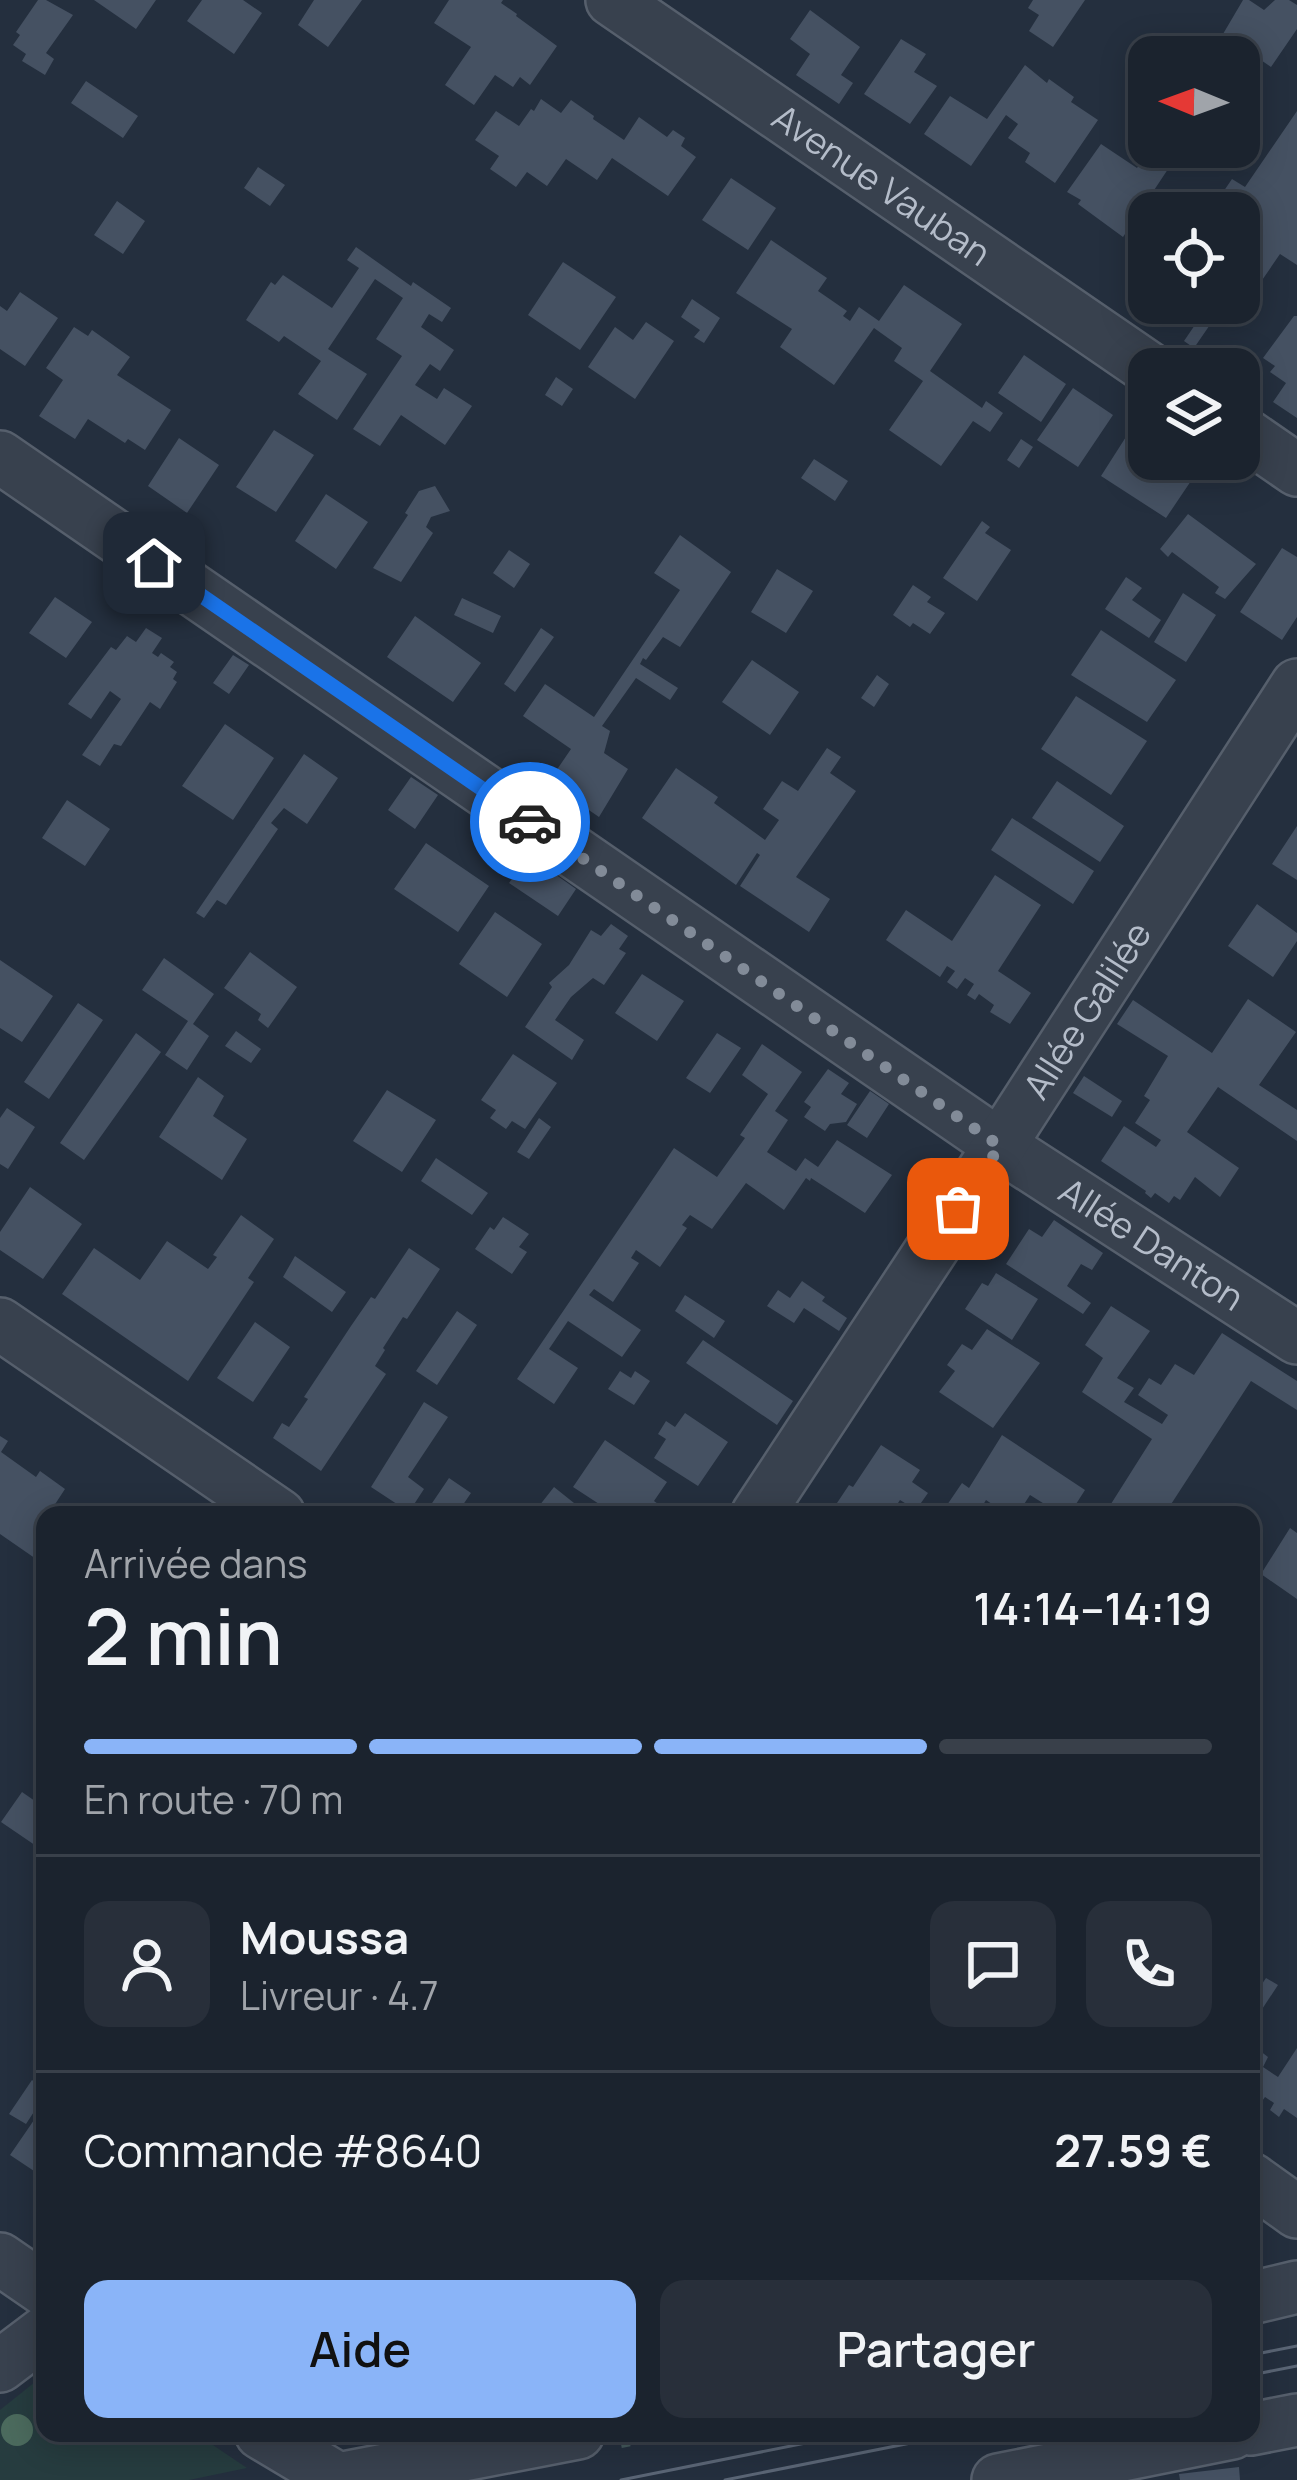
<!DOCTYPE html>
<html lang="fr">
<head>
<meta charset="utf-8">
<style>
  body { margin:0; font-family:Manrope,sans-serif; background:#282f3a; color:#f1f3f6; height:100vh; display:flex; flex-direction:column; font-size:45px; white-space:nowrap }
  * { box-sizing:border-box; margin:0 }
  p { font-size:39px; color:#a0a4aa }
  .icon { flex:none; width:66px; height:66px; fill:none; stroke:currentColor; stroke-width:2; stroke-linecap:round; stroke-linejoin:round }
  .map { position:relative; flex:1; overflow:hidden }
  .drawer { position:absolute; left:36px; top:1506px; width:1224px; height:936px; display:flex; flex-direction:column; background:#1b232e; border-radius:24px; box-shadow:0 6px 30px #0003,0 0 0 3px #39404a }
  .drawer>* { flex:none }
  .needle { width:78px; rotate:271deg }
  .tools { position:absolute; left:1128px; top:36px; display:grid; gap:24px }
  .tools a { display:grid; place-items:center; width:132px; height:132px; border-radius:24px; background:#1b232e; box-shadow:0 6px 30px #0003,0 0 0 3px #39404a; font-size:60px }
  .pin { position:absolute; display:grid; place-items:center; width:102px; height:102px; color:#fff; margin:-51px; border-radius:24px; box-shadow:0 6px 18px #0006 }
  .courier { position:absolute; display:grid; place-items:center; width:120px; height:120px; margin:-60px; border:9px solid #1a73e8; border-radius:50%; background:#fff; color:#222; box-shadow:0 3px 15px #0007 }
  .summary em { font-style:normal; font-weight:600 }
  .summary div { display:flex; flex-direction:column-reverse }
  .summary { display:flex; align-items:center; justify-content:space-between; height:204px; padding:0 48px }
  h1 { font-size:78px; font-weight:600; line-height:90px }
  .bar { display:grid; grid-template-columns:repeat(4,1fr); gap:18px 12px; align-content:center; height:144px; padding:0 48px }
  .bar i { height:15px; border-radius:9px; background:#39404a }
  .bar .selected { background:#8ab4f8 }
  .bar p { grid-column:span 4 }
  .line { display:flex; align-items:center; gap:30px; padding:0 48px; border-top:3px solid #39404a }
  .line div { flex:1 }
  .round { display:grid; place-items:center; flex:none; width:126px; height:126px; border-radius:24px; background:#282f3a }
  .cta { display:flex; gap:24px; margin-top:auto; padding:24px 48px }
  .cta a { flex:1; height:138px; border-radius:24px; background:#8ab4f8; color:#111; font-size:48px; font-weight:600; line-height:138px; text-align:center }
  .cta a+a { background:#282f3a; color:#f1f3f6 }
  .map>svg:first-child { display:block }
  .green { fill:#263c3f }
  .building { fill:#455162 }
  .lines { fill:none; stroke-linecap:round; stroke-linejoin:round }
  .street-casing { stroke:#565f6c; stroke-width:56 }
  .path { stroke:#44595c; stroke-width:8; stroke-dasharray:9 9; stroke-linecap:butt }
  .street { stroke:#38414e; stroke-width:51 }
  .tram { stroke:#5a6575; stroke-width:3 }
  .tree { fill:#4b6a5d }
  .done { stroke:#828b98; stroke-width:12; stroke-dasharray:0 21.6 }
  .route { stroke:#1a73e8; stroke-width:15 }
  .labels { text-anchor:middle; stroke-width:9; stroke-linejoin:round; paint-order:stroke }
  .street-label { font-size:36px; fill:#b4bcc9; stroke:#1d2633 }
</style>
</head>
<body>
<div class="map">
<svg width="1297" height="2480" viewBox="0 0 1297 2480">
  <rect width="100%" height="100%" fill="#242f3e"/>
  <!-- green -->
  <path class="green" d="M 45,2374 L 45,2433 L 195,2433 L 247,2468 L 189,2480 L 0,2480 L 0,2410 Z"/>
  <!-- building -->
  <path class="building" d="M 38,0 L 46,0 L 73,15 L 46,53 L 54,59 L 45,75 L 22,61 L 26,54 L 13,45 L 20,35 L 16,32 Z
    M 94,0 L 156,0 L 136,29 Z
    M 202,0 L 243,0 L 262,13 L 234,54 L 187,21 Z
    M 314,0 L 362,0 L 328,47 L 298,25 Z
    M 449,0 L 503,0 L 501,3 L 517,14 L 516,16 L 557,46 L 530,85 L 520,77 L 513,87 L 495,75 L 474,105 L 445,85 L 471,47 L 434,23 Z
    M 1033,0 L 1085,0 L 1053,47 L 1029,31 L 1039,15 L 1028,8 Z
    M 1243,0 L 1249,0 L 1264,10 L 1275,0 L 1289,0 L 1297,5 L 1297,29 L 1271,67 L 1223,34 Z
    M 810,10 L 860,47 L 841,75 L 853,83 L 839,104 L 796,75 L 810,54 L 790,39 Z
    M 901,39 L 926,54 L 914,72 L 937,86 L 910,124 L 864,94 Z
    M 1025,65 L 1047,83 L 1049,79 L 1074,97 L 1071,102 L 1098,120 L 1055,183 L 1025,162 L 1030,153 L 1008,138 L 1018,124 L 1006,115 L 971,166 L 924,134 L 950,96 L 987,119 Z
    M 86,81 L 138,116 L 123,138 L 71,103 Z
    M 541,99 L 561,113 L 571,100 L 594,116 L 593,119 L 624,140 L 639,117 L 667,137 L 673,130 L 685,138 L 681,146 L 696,157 L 668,196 L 612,158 L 597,180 L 566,159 L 547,186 L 527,172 L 516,187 L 490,169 L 499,156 L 475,140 L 496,111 L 519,126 L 531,109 L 534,111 Z
    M 1297,111 L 1297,265 L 1280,254 L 1245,305 L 1239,301 L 1239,213 L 1228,213 L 1230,210 L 1217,201 L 1232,179 L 1245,187 Z
    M 1101,144 L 1137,168 L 1151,147 L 1174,147 L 1180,151 L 1123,237 L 1078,204 L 1081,200 L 1067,192 Z
    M 258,167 L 285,185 L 270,206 L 244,188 Z
    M 731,178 L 776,208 L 748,250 L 702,220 Z
    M 117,201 L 145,221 L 123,254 L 94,235 Z
    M 771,240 L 827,278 L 818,291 L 847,311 L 843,316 L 850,321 L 859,307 L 879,321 L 904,285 L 962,324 L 930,371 L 982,408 L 986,401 L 1003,413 L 990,432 L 973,421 L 941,466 L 889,430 L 923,381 L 894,361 L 902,348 L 874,328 L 834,385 L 780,347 L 792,329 L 736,293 Z
    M 356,247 L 411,286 L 413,282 L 451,308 L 442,322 L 429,314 L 421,327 L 454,350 L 440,371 L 430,364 L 415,385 L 437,399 L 444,388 L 472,406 L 445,445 L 401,415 L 380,446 L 353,429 L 402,356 L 376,339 L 403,298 L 375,279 L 328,349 L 367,374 L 337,420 L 298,394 L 321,361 L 284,336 L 279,342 L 246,320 L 271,282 L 275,285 L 283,275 L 332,308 L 359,268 L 347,260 Z
    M 563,262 L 616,297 L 580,350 L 528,315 Z
    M 20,292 L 58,318 L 25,366 L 0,349 L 0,306 L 7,311 Z
    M 692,299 L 720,318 L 704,343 L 694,337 L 700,330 L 681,317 Z
    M 1182,303 L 1225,303 L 1194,348 L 1184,341 L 1201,316 Z
    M 1294,316 L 1297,316 L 1297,418 L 1273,402 L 1286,383 L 1270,372 L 1275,366 L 1263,358 Z
    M 646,322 L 674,341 L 635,399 L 588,367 L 615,327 L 633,340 Z
    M 74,327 L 88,336 L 92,330 L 130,357 L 117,375 L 171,410 L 145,450 L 128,439 L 125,443 L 88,419 L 75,439 L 39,416 L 63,380 L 46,368 Z
    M 1024,355 L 1066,384 L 1041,422 L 998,393 Z
    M 556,377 L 573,389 L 562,406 L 545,395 Z
    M 1073,388 L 1113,415 L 1078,467 L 1037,440 Z
    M 1131,429 L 1149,441 L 1149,459 L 1177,459 L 1197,472 L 1166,518 L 1101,476 Z
    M 274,430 L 314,455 L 276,512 L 236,487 Z
    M 179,438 L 219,465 L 187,513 L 148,486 Z
    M 1021,439 L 1033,447 L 1019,468 L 1007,460 Z
    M 814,459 L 848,481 L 835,501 L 801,478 Z
    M 435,486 L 450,511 L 431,517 L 426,527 L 433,533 L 401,582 L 373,568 L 408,515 L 405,513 L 419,491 Z
    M 326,494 L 368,522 L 336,569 L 295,541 Z
    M 1188,514 L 1256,564 L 1225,599 L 1215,593 L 1219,587 L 1172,552 L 1168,557 L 1160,549 Z
    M 982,521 L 990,527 L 985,533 L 1011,550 L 977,601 L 943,578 Z
    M 680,535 L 731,572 L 680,647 L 663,637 L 646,660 L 643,658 L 640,664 L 678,688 L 670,700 L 636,678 L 602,726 L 610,731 L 604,753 L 628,769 L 599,817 L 577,802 L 571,810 L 543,790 L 571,749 L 523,716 L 545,684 L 594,717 L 680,590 L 654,573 Z
    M 1282,548 L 1297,557 L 1297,617 L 1282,640 L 1240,612 Z
    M 509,550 L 530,564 L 514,588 L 493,573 Z
    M 777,569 L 813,591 L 786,633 L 751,612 Z
    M 1126,577 L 1142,588 L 1132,600 L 1161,620 L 1149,638 L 1105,609 Z
    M 913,585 L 931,597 L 927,602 L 945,613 L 930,634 L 913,623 L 910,627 L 893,615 Z
    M 1183,593 L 1216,615 L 1186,662 L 1154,642 Z
    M 55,597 L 92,622 L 66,658 L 29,633 Z
    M 462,598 L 501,616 L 493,633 L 454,615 Z
    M 415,616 L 481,663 L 453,702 L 387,657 Z
    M 146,628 L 162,638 L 152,653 L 158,657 L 161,653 L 174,662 L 170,667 L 177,672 L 173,679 L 177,682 L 160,709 L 150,702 L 121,746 L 114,744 L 100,766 L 82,755 L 121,699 L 110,691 L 91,719 L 68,704 L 111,647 L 116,650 L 127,636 L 136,642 Z
    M 541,628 L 554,637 L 515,692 L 504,684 Z
    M 1101,630 L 1176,680 L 1147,722 L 1071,675 Z
    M 233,655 L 249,665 L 229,694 L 213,683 Z
    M 752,660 L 799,692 L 770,735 L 722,702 Z
    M 877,675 L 889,684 L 874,707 L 861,698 Z
    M 1076,696 L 1147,741 L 1111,795 L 1041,749 Z
    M 225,724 L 274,758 L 233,820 L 182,786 Z
    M 827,748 L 841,757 L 830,773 L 856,791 L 796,877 L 830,899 L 809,932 L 740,886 L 760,855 L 757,853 L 736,885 L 642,818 L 676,768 L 718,797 L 714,803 L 765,840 L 779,820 L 763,809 L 782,781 L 798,791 Z
    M 304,754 L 338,778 L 307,824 L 284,808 L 271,823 L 278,829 L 226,905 L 217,900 L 204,918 L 196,913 Z
    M 411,777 L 438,795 L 415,829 L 388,810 Z
    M 1057,781 L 1124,826 L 1100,862 L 1032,818 Z
    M 67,800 L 110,829 L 85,866 L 42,838 Z
    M 1012,818 L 1094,871 L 1073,904 L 991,850 Z
    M 1297,826 L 1297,880 L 1272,864 Z
    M 426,843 L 489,886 L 458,932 L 394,889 Z
    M 525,861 L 541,872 L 545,867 L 576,889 L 558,916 L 509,883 Z
    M 995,875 L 1041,905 L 998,971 L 1031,993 L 1010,1024 L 990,1012 L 994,1005 L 979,994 L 975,1000 L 967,995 L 974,984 L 965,978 L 957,989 L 947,982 L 955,971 L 947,966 L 940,977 L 886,940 L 906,910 L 952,941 Z
    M 1257,904 L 1297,933 L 1297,941 L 1273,977 L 1228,946 Z
    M 495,912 L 542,944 L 507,997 L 459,964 Z
    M 611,924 L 628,936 L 619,949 L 626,953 L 604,985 L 593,978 L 571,997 L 555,1020 L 584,1040 L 572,1060 L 525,1027 L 552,987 L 549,983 L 569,965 L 591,930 L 601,936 Z
    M 250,952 L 297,987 L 268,1028 L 258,1020 L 261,1014 L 224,988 Z
    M 164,958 L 214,994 L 193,1024 L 209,1036 L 187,1070 L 165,1055 L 188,1021 L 142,990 Z
    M 0,960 L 53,996 L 22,1042 L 0,1028 Z
    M 642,974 L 684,1001 L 657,1041 L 615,1013 Z
    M 1248,999 L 1296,1032 L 1259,1085 L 1297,1110 L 1297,1141 L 1218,1087 L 1187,1132 L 1239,1168 L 1220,1197 L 1195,1177 L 1180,1200 L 1174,1196 L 1169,1203 L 1155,1193 L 1151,1198 L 1145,1193 L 1146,1191 L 1101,1161 L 1124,1126 L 1156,1147 L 1161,1140 L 1135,1123 L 1150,1100 L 1144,1096 L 1168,1056 L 1117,1024 L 1133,1000 L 1212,1053 Z
    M 78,1003 L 103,1020 L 49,1099 L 24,1082 Z
    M 236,1031 L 261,1049 L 251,1063 L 225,1046 Z
    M 136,1033 L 161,1052 L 84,1160 L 60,1143 Z
    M 717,1033 L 741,1048 L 710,1093 L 686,1078 Z
    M 762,1044 L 802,1072 L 775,1111 L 788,1120 L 767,1152 L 796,1171 L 805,1158 L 818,1167 L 837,1140 L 892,1175 L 865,1213 L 811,1178 L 810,1181 L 806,1178 L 784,1210 L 746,1183 L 712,1229 L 690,1215 L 682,1225 L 687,1228 L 660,1267 L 636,1250 L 631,1258 L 639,1263 L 613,1302 L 594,1289 L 589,1295 L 641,1330 L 622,1357 L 568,1321 L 549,1349 L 578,1368 L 554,1404 L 517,1379 L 674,1148 L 717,1177 L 745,1138 L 740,1135 L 768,1094 L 742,1075 Z
    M 513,1054 L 557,1083 L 525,1129 L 512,1121 L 506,1129 L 490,1118 L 496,1110 L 481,1100 Z
    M 828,1069 L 849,1083 L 841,1094 L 857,1104 L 846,1122 L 830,1124 L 825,1131 L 804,1117 L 811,1107 L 804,1102 Z
    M 1084,1076 L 1122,1101 L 1112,1117 L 1073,1093 Z
    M 198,1077 L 224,1096 L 213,1116 L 247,1139 L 222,1180 L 159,1137 Z
    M 387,1090 L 436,1120 L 402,1172 L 353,1141 Z
    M 870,1091 L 889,1104 L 867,1138 L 847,1125 Z
    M 7,1108 L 35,1127 L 8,1169 L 0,1164 L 0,1118 Z
    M 539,1118 L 551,1127 L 529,1159 L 517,1152 Z
    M 436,1158 L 488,1193 L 472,1215 L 421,1181 Z
    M 30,1187 L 82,1224 L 43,1279 L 0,1250 L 0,1232 Z
    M 241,1215 L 274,1239 L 248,1278 L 254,1282 L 188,1381 L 62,1294 L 94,1248 L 140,1280 L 167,1241 L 208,1269 L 217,1257 L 213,1255 Z
    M 503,1217 L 529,1234 L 519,1247 L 527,1252 L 512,1274 L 475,1249 L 490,1227 L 494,1230 Z
    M 1054,1220 L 1103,1253 L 1092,1270 L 1081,1264 L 1067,1286 L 1091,1303 L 1083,1314 L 1006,1264 L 1029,1229 L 1042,1237 Z
    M 409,1248 L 440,1269 L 407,1319 L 403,1317 L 383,1348 L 385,1350 L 375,1366 L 386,1374 L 321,1471 L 273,1438 L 282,1423 L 289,1427 L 308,1399 L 304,1397 L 351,1326 L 371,1297 L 375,1299 Z
    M 295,1256 L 346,1292 L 332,1312 L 283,1277 Z
    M 996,1273 L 1038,1299 L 1012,1340 L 965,1309 L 982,1283 L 988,1286 Z
    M 802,1281 L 825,1297 L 822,1301 L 847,1318 L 839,1331 L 804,1308 L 794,1323 L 767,1306 L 778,1290 L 790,1298 Z
    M 685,1295 L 725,1321 L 714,1338 L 675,1311 Z
    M 1111,1306 L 1150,1331 L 1117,1378 L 1134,1388 L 1124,1402 L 1162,1424 L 1168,1415 L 1138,1395 L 1149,1378 L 1161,1385 L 1175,1364 L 1194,1375 L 1222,1333 L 1297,1381 L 1297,1410 L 1251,1381 L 1166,1512 L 1170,1515 L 1104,1515 L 1152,1439 L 1082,1392 L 1103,1358 L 1085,1345 Z
    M 457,1311 L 477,1325 L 437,1385 L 416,1371 Z
    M 255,1322 L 290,1347 L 253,1402 L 217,1378 Z
    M 987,1329 L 1040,1363 L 993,1428 L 939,1392 L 955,1371 L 947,1365 L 962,1344 L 972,1350 Z
    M 703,1340 L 793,1401 L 777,1425 L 686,1363 Z
    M 620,1371 L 631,1378 L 635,1371 L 650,1381 L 634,1405 L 608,1389 Z
    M 424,1402 L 448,1417 L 408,1477 L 424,1489 L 409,1512 L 371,1487 Z
    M 685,1413 L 728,1442 L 698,1486 L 654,1458 L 666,1439 L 658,1434 L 666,1421 L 675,1427 Z
    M 1002,1435 L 1085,1490 L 1069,1515 L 1062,1515 L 1030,1495 L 1017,1515 L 1008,1515 L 986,1500 L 977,1515 L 960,1515 L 947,1505 L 962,1483 L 969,1488 Z
    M 0,1436 L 8,1441 L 1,1452 L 36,1477 L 40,1471 L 65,1489 L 48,1515 L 45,1515 L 45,1552 L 39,1561 L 0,1534 Z
    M 605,1440 L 667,1482 L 654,1501 L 658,1504 L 650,1515 L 616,1515 L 573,1487 Z
    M 881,1445 L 920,1470 L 912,1482 L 928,1493 L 916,1510 L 900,1500 L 890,1515 L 829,1515 L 849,1485 L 853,1487 Z
    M 449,1478 L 471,1493 L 456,1515 L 424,1515 Z
    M 554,1487 L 584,1511 L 580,1515 L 532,1515 Z
    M 1290,1528 L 1297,1533 L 1297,1599 L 1261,1574 Z
    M 22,1792 L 45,1808 L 45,1852 L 1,1822 Z
    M 1266,1978 L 1278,1985 L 1251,2026 L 1251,2000 Z
    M 1251,2044 L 1268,2057 L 1263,2067 L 1278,2077 L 1297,2048 L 1297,2118 L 1284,2109 L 1279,2117 L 1270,2110 L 1274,2103 L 1265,2097 L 1255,2111 L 1251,2108 Z
    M 32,2080 L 45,2090 L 45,2095 L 26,2124 L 9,2114 Z
    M 45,2104 L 45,2156 L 34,2171 L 10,2155 Z
    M 1239,2467 L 1240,2480 L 1180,2480 L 1179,2474 Z"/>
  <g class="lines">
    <!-- street casing -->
    <g class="street-casing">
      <g id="street">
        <path id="s1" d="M 612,0 L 1150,369"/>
        <path d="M 1239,430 L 1297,470"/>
        <path id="s2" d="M 0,457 L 1011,1153 L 1297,1338"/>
        <path d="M 0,1324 L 279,1515"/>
        <path id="s3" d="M 757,1515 L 978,1179 L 1297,685"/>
        <path d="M 1251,2179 L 1297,2212"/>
        <path d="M 0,2259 L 45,2290"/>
        <path d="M 1251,2298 L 1297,2287"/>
        <path d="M 0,2366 L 45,2332"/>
        <path d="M 1251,2429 L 1297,2420"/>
        <path d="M 261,2433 L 338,2479 L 578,2433"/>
        <path d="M 998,2480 L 1232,2433"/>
      </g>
    </g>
    <!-- path -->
    <path class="path" d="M 621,2444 L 678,2433"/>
    <!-- street -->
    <use href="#street" class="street"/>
    <!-- tram -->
    <path class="tram" d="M 1251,2355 L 1297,2346
      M 1251,2375 L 1297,2366
      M 621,2480 L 856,2433
      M 725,2480 L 961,2433"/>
  </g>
  <!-- trees -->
  <circle class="tree" cx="17" cy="2430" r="16"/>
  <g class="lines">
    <!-- done -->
    <path class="done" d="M 530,822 L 1000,1146 L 958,1209"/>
    <!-- route -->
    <path class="route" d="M 154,563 L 530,822"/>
  </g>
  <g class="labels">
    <!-- street labels -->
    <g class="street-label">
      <text dy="13" stroke="none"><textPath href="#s1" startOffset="327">Avenue Vauban</textPath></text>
      <text dy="13" stroke="none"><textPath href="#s3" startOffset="603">Allée Galilée</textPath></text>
      <text dy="13" stroke="none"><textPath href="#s2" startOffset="1395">Allée Danton</textPath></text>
    </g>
  </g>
</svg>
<div class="tools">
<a><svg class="needle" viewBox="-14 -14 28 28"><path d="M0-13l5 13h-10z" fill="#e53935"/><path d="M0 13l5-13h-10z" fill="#a0a4aa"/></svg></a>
<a><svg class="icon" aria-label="locate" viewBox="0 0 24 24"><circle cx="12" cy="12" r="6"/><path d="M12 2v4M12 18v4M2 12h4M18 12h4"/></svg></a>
<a><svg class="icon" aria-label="layers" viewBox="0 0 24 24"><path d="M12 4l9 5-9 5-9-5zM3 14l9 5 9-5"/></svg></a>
</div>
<div class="pin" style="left:958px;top:1209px;background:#ea580c"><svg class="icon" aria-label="bag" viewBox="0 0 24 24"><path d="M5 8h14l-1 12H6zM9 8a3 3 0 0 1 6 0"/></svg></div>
<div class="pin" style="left:154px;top:563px;background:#1f2937"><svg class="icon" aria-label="home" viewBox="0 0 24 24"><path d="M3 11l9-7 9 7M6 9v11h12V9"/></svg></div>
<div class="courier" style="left:530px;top:822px"><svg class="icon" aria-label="car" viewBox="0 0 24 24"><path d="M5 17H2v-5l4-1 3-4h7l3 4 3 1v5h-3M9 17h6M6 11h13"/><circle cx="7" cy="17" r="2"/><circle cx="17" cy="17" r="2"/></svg></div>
<section class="drawer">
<div class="summary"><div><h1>2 min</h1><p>Arrivée dans</p></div><em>14:14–14:19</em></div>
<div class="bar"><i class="selected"></i><i class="selected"></i><i class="selected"></i><i></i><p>En route · 70 m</p></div>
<div class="line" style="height:216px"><a class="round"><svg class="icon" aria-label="person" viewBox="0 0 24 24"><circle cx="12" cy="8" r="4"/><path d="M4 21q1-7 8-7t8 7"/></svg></a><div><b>Moussa</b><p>Livreur · 4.7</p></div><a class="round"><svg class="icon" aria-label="chat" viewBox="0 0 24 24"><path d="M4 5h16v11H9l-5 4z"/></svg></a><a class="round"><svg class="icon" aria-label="phone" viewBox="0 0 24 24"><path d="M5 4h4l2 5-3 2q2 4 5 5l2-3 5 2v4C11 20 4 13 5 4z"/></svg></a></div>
<div class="line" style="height:156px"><div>Commande #8640</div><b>27.59 €</b></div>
<div class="cta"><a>Aide</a><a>Partager</a></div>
</section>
</div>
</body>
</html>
